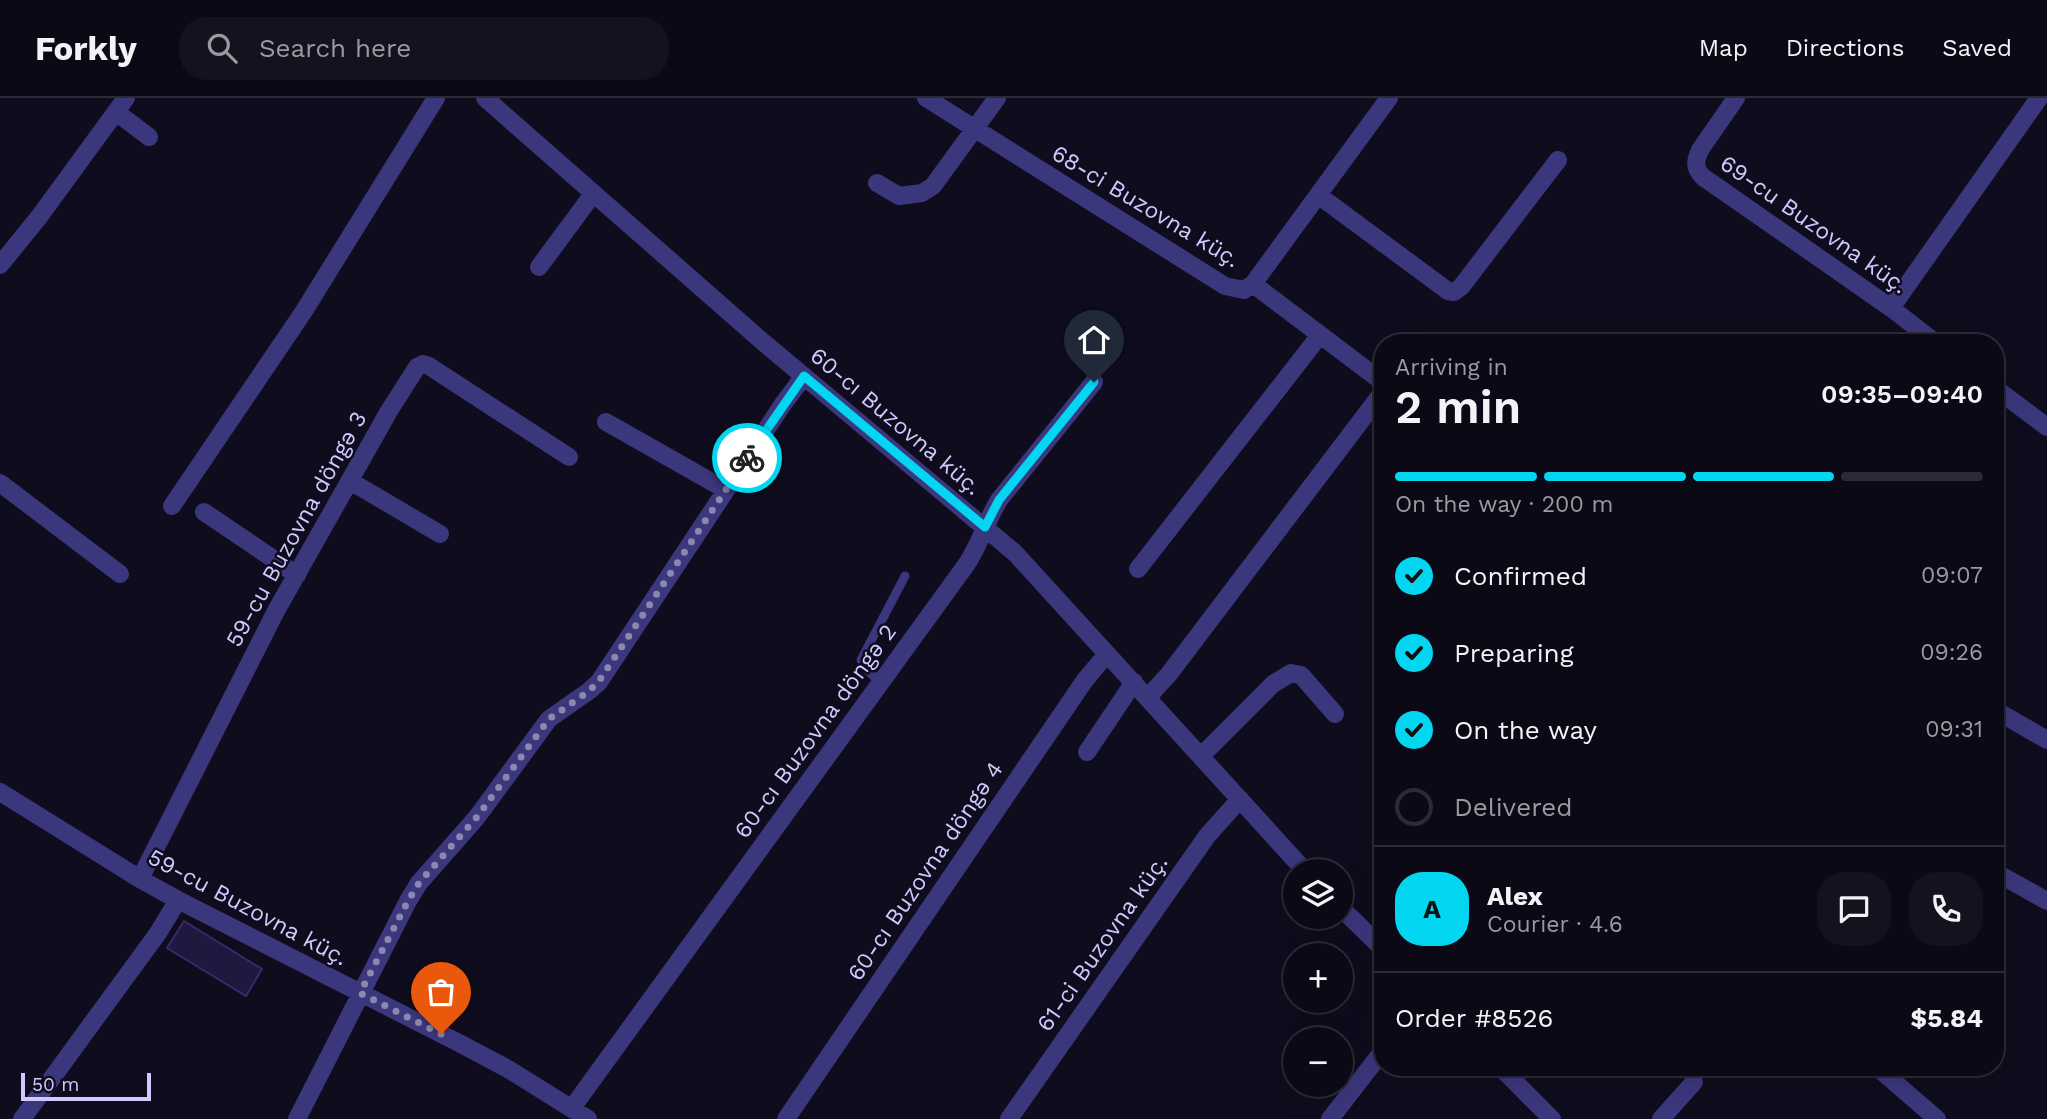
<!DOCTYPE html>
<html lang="en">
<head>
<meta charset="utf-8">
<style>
  body { margin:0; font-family:"Work Sans",sans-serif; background:#14121f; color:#f1f3f6; height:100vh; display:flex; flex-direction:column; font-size:26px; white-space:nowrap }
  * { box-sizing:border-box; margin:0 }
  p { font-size:23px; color:#9a9aa1 }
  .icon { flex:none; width:38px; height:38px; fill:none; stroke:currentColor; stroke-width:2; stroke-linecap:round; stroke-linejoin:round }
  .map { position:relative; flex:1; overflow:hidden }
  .drawer { position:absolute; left:1374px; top:236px; width:630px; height:742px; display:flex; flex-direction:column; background:#0b0916; border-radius:28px; box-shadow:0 7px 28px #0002,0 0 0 2px #2b2a35 }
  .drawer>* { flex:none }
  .tools { position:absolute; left:1283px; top:761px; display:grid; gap:14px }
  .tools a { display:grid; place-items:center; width:70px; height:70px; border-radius:50%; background:#0b0916; box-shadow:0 7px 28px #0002,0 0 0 2px #2b2a35; font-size:35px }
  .scale { position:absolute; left:21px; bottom:18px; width:130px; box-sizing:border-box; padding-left:7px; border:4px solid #d0c9fe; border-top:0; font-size:19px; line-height:24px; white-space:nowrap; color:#d0c9fe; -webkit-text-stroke:5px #0f0c1d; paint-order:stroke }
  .pin { position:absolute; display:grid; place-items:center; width:60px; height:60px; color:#fff; margin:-72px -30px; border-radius:50% 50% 50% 0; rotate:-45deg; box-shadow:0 0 7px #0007 }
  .pin .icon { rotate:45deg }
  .courier { position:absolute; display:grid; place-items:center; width:70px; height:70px; margin:-35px; border:5px solid #03d6f1; border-radius:50%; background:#fff; color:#222; box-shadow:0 2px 9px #0007 }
  .overview em { font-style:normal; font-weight:600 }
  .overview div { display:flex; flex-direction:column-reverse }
  .overview { display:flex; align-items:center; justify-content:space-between; height:119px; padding:0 21px }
  h1 { font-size:46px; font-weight:600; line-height:52px }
  .bar { display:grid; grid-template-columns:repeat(4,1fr); gap:10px 7px; align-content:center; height:84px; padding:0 21px }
  .bar i { height:9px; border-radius:5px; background:#2b2a35 }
  .bar .selected { background:#03d6f1 }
  .bar p { grid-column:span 4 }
  .line { display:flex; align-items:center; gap:18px; padding:0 21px; border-top:2px solid #2b2a35 }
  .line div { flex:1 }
  .round { display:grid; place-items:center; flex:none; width:74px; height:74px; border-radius:28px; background:#14121f }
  ol { padding:0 21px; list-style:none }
  li { display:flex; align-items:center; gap:21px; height:77px }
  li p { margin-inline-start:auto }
  li .icon { padding:7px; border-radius:50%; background:#03d6f1; color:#111; stroke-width:4 }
  li:last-child { color:#9a9aa1 }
  li i { width:38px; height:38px; border:4px solid #2b2a35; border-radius:50% }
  header { display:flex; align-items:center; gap:42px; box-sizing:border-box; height:98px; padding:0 35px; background:#0b0916; border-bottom:2px solid #2b2a35 }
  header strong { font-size:33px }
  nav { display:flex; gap:38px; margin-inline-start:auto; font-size:24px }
  .search { width:490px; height:63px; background:#14121f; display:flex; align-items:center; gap:18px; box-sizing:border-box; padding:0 24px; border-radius:28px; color:#9a9aa1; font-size:26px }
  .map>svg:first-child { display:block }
  .building { fill:#20183e; stroke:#382a6a; stroke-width:2 }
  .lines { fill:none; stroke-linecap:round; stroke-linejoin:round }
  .lane { stroke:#3b377c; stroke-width:9 }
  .street { stroke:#3b377c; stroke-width:18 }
  .done { stroke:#8c87af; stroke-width:7; stroke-dasharray:0 12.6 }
  .route { stroke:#03d6f1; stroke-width:9 }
  .labels { text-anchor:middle; stroke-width:5; stroke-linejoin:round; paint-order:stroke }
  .street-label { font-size:23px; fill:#d0c9fe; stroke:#0f0c1d }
</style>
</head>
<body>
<header>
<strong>Forkly</strong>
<div class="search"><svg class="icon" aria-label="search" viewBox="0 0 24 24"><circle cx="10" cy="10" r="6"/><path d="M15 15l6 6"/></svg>Search here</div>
<nav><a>Map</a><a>Directions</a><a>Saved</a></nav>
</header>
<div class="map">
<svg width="2047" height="1021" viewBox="0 0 2047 1021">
  <rect width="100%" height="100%" fill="#0f0c1d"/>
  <!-- building -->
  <path class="building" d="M 184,823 L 262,871 L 246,898 L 167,850 Z"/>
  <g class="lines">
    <!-- lane -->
    <path class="lane" d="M 881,585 L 868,573 L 861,562 L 905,478"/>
    <!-- street -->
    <path class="street" d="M 485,0 L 763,244 L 1015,455 L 1306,774
      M 926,0 L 1225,188 L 1244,192 L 1253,186 L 1389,0
      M 1736,0 L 1700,52 C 1695,63 1694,70 1703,79 L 1891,210 L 1936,245
      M 116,14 L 149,39
      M 877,85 L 899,98 L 922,95 L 933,88 L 997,0
      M 1318,97 L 1448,193 L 1454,194 L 1461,189 L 1558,62
      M 0,167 L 39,119 L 126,0
      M 539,169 L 593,96
      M 1253,186 L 1380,282 L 1382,287
      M 1891,210 L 2039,0
      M 1995,290 L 2047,329
      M 606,324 L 726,392
      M 350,383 L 440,436
      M 0,385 L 120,476
      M 172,408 L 304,213 L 436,0
      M 204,414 L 297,477
      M 1138,471 L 1320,237
      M 1148,599 L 1169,576 L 1382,295
      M 1995,612 L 2047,642
      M 1087,654 L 1134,584
      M 1201,658 L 1273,586 L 1291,575 L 1301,577 L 1335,616
      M 0,694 L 140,781 L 178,802 L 461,946 L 508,971 L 588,1021
      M 1995,774 L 2047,803
      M 140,781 L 276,513 L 389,313 L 417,269 L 423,266 L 429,268 L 569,359
      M 1340,809 L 1382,850
      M 1501,970 L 1552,1021
      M 1878,970 L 1937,1021
      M 572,1010 L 966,467 C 980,447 986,423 999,402 L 1094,284
      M 22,1021 L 158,835 L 178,802
      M 297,1021 L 408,803 L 419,785 L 477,719 L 549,621 L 589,593 L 599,584 L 783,306 L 804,278
      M 786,1021 L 1085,582 L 1107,556
      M 1009,1021 L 1207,738 L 1240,701
      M 1330,1021 L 1382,954
      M 1661,1021 L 1694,984"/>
  </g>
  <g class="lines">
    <!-- done -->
    <path class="done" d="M 441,936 L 360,895 L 408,803 L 419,785 L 477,719 L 549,621 L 589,593 L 599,583 L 747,360"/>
    <!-- route -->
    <path class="route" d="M 747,360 L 804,278 L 985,429 L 999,402 L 1094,284"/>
  </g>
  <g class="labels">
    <!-- street labels -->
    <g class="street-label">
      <text transform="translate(1146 108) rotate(31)" y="8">68-ci Buzovna küç.</text>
      <text transform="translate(1814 126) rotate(35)" y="8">69-cu Buzovna küç.</text>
      <text transform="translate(896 323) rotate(40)" y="8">60-cı Buzovna küç.</text>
      <text transform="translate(296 431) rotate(-61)" y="8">59-cu Buzovna döngə 3</text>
      <text transform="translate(815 633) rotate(-54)" y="8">60-cı Buzovna döngə 2</text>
      <text transform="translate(925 773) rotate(-56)" y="8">60-cı Buzovna döngə 4</text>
      <text transform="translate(248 809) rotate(28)" y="8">59-cu Buzovna küç.</text>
      <text transform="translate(1102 845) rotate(-55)" y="8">61-ci Buzovna küç.</text>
    </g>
  </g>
</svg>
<div class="tools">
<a><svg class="icon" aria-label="layers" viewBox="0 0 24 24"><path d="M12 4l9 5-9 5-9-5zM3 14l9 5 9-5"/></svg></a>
<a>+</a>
<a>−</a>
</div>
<div class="scale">50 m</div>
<div class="pin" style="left:441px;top:936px;background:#ea580c"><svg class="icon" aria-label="bag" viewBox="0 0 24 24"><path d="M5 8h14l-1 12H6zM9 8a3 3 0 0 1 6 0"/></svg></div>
<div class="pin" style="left:1094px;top:284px;background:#1f2937"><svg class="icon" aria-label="home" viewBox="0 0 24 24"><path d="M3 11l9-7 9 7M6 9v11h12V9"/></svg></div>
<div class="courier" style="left:747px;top:360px"><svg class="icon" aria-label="bike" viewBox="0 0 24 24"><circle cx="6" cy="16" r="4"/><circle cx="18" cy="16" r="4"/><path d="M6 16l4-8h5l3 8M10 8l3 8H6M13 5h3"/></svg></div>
<section class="drawer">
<div class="overview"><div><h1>2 min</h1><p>Arriving in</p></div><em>09:35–09:40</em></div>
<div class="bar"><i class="selected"></i><i class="selected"></i><i class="selected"></i><i></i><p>On the way · 200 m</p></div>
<ol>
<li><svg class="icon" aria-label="check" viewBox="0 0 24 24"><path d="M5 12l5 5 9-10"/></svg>Confirmed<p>09:07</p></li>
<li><svg class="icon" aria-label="check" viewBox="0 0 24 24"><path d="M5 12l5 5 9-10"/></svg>Preparing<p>09:26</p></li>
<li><svg class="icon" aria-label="check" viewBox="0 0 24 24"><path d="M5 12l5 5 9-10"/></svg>On the way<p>09:31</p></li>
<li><i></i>Delivered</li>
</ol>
<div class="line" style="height:126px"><b class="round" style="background:#03d6f1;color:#111">A</b><div><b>Alex</b><p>Courier · 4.6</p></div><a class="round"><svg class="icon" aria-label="chat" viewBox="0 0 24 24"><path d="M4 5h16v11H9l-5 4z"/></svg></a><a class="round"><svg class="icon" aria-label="phone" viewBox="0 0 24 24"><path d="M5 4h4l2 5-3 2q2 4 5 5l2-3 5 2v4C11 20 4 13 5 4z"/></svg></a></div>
<div class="line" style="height:91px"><div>Order #8526</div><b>$5.84</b></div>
</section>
</div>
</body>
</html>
